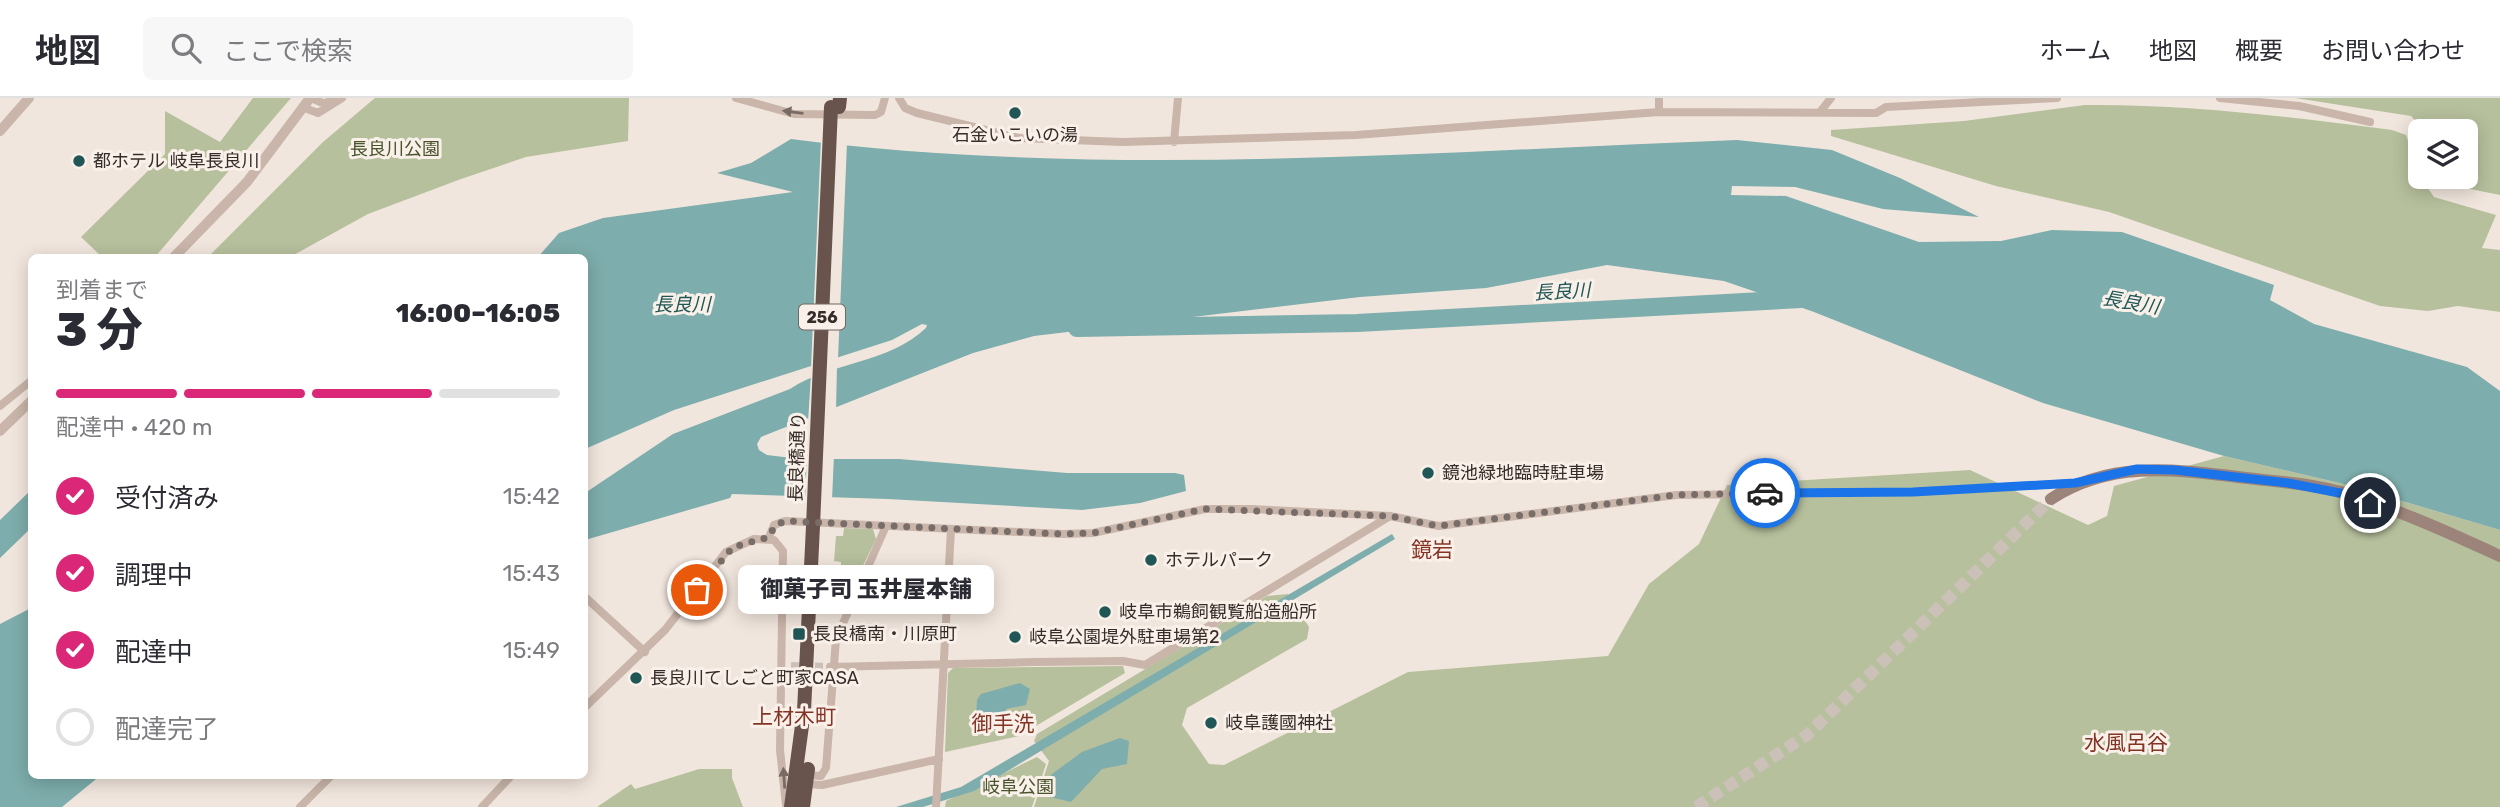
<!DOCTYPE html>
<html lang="ja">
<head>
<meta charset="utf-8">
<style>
  body { margin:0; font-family:Rubik,"Noto Sans JP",sans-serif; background:#f7f7f7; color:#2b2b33; height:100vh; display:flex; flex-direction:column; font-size:26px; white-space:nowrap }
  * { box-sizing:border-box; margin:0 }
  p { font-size:23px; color:#7c7c81 }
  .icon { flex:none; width:38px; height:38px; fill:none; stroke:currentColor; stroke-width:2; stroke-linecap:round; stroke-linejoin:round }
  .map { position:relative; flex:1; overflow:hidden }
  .panel { position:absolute; left:28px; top:156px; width:560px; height:525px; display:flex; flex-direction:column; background:#fff; border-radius:10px; box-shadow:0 4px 18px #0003 }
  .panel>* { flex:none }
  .fabs { position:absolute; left:2408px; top:21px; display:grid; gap:14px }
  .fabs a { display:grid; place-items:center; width:70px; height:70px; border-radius:10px; background:#fff; box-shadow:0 4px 18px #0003; font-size:35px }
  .pin { position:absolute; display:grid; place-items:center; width:60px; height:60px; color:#fff; margin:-30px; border:4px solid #fff; border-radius:50%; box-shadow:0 2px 7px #0007 }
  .courier { position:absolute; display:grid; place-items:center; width:70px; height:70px; margin:-35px; border:5px solid #1a73e8; border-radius:50%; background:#fff; color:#222; box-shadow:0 2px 9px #0007 }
  .bubble { position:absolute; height:49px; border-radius:10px; background:#fff; box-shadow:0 4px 18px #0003; font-size:23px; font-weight:800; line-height:49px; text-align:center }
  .headline em { font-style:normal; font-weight:800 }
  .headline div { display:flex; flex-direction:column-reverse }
  .headline { display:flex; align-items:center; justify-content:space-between; height:119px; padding:0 28px }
  h1 { font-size:46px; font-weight:800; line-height:52px }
  .bar { display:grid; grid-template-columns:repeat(4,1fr); gap:10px 7px; align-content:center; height:84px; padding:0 28px }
  .bar i { height:9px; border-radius:5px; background:#e1e1e2 }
  .bar .active { background:#db2777 }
  .bar p { grid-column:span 4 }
  ol { padding:0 28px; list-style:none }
  li { display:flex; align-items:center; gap:21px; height:77px }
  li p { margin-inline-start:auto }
  li .icon { padding:7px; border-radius:50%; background:#db2777; color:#fff; stroke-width:4 }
  li:last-child { color:#7c7c81 }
  li i { width:38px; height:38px; border:4px solid #e1e1e2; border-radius:50% }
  header { display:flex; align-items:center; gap:42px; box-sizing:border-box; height:98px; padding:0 35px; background:#fff; border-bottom:2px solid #e1e1e2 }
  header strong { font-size:33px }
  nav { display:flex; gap:38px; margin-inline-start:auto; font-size:24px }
  .search { width:490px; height:63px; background:#f7f7f7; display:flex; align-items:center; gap:18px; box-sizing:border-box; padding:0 24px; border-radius:10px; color:#7c7c81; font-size:26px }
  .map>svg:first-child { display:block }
  .green { fill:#b7c09d }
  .water { fill:#7dadac }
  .pier { fill:#f1e6dd }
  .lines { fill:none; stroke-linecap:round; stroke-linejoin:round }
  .river { stroke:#7dadac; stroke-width:18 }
  .minor-tunnel { stroke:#ccc1b9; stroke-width:8; stroke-dasharray:8 4; stroke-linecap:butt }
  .secondary-tunnel { stroke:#ccc1b9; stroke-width:12; stroke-dasharray:12 6; stroke-linecap:butt }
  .minor { stroke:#c9b5a9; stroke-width:8 }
  .tertiary { stroke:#c9b5a9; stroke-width:10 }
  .secondary { stroke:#9d847b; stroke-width:12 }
  .trunk { stroke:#68544d; stroke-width:14 }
  .trunk-bridge { stroke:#68544d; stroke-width:14 }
  .oneway { fill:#796a63 }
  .done { stroke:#786d68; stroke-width:7; stroke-dasharray:0 12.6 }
  .route { stroke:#1a73e8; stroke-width:9 }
  .poi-dot { fill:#205756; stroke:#f9f1e9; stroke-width:2.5 }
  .labels { text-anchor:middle; stroke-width:6; stroke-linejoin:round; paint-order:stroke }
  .shield { fill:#f9f1e9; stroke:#716763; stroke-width:2 }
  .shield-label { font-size:16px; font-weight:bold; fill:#372c29 }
  .poi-label { font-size:18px; fill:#372c29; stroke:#f9f1e9; text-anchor:start }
  .park-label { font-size:18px; fill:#49542d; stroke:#f9f1e9 }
  .street-label { font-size:18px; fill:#372c29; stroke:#f9f1e9 }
  .water-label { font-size:19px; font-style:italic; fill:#205756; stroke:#f9f1e9 }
  .quarter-label { font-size:21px; fill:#833425; stroke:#f9f1e9 }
</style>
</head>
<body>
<header>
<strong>地図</strong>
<div class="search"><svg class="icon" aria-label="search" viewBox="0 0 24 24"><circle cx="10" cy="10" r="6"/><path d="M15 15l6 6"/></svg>ここで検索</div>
<nav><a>ホーム</a><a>地図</a><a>概要</a><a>お問い合わせ</a></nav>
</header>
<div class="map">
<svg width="2500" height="709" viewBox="0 0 2500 709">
  <rect width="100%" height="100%" fill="#f1e6dd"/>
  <!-- green -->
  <path class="green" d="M 253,0 L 291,0 L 155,159 L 102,159 L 81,139 L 165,56 L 165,13 L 220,44 Z
    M 375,0 L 629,0 L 628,43 L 526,59 L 461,81 L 368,116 L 290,159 L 208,159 L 323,44 Z
    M 2295,0 L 2500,0 L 2500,97 L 2460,89 L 2449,79 L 2466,79 L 2466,33 L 2424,33 L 2411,18 Z
    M 2085,7 C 2189,6 2289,19 2392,32 L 2406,37 L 2420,79 L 2434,99 L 2496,117 L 2482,150 L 2500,152 L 2500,214 L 2458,208 L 2428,213 L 2380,208 L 2109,114 L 1996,88 L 1831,38 L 1831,32 L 1964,23 Z
    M 2224,358 L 2348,387 L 2500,432 L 2500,709 L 1034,709 L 1049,663 L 1034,643 L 1037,636 L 1267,498 L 1288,496 L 1309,529 L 1307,541 L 1187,610 L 1182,627 L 1209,666 L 1224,667 L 1408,574 L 1608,558 L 1649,486 L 1699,446 L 1727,387 L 1970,372 L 2088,427 L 2107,418 L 2114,388 Z
    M 844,430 L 873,431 L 876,441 L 857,480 L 840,484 L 833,491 L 834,469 L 841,469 L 841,464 L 834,463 L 836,438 L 843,438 Z
    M 1123,568 L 1125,575 L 1019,638 L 945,654 L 948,575 L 953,570 Z
    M 1037,659 L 1046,666 L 1032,709 L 945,709 L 946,703 Z
    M 699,671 L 732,671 L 732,680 L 743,709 L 597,709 L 631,686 L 635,691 Z"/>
  <!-- water -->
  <path class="water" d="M 791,41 C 1105,81 1422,54 1737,42 L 1832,52 L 1900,80 L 1979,119 L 1883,111 L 1795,89 L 1732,88 L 1731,97 L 1786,98 L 1919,144 L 2001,143 L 2052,132 L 2122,134 L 2274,187 L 2270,202 L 2314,226 L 2467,269 L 2500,293 L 2500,432 L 2348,387 L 2224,358 L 2043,305 L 1814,214 L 1724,183 L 1607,167 L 1486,190 L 1360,199 L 1034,238 L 973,255 L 761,339 L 757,346 L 759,352 L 767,357 L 800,361 L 899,361 L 1067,375 L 1175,375 L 1184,377 L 1186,393 L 1140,405 L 1082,412 L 888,401 L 732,396 L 730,400 L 585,442 L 585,395 L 673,336 L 790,291 C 833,263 888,266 926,230 L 927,227 L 922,226 L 892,242 L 674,312 L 585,351 L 584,159 L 538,159 L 559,135 L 603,120 L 793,94 L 717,75 L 751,65 Z
    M 31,392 L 31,430 L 0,460 L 0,422 Z
    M 1392,436 L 1395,441 L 974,693 L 923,709 L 896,709 L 961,689 Z
    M 31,510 L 32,677 L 101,677 L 62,709 L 0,709 L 0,526 Z
    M 1020,585 L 1030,591 L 1026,607 L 1006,611 L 1005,621 L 1000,627 L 976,624 L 977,602 L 981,596 Z
    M 1120,640 L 1129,643 L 1127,666 L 1102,671 L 1071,704 L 1050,699 L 1046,686 L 1052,676 L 1082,654 Z"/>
  <!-- pier -->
  <path class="pier" d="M 821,41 L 847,45 L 838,261 L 811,270 Z
    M 837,267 L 836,313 L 808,324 L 811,276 Z
    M 807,357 L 834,357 L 832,402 L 805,401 Z"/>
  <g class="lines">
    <!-- river -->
    <path class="river" d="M 1077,230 L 1357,225 L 1801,201"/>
    <!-- minor-tunnel -->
    <path class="minor-tunnel" d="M 806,494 L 832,496
      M 791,568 L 830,569"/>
    <!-- secondary-tunnel -->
    <path class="secondary-tunnel" d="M 1696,709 L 1807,637 L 2051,401"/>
    <!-- minor -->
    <path class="minor" d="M 311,0 L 325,6 L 332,0
      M 736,0 L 794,16 L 875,17 L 881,14 L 885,0
      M 899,0 L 905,10 L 917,15 L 1019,40 L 1123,44 L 1356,37 L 1659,14 L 1876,15 L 1886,9 L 2057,0
      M 1659,0 L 1659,14
      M 2220,0 L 2299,8 L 2370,24
      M 302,9 L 318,15 L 342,0
      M 1820,14 L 1831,0
      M 1174,44 L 1178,0
      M 0,308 L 32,282
      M 769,439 L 774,427 L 785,423 L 1063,436 L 1093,435 L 1205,411 L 1251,411 L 1390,418 L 1439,428 L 1676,397 L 1913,394 L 2074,385
      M 783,494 L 796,494
      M 832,496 L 855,497
      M 584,498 L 645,554
      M 830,569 L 1034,564 L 1123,563 L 1145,567 L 1390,418
      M 584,610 L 665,532 L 726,454 L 754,441 L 774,442 L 783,453 L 780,652 L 786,707
      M 807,677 L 821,678 L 826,670 L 836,541 L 886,428
      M 806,686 L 822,687 L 939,661
      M 300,709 L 332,677
      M 482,709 L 512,677
      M 936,709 L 951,431"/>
    <!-- tertiary -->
    <path class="tertiary" d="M 0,33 L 29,0
      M 174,159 L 247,84 L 310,0
      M 0,333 L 32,302"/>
    <!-- secondary -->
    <path class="secondary" d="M 2051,401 C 2112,361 2178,372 2247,380 C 2280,384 2315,386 2347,396 C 2399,412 2450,435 2500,458"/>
    <!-- trunk -->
    <path class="trunk" d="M 839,9 L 840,0
      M 791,709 L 804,613 L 813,428
      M 803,709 L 808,671"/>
    <!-- trunk-bridge -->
    <path class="trunk-bridge" d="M 813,428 L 831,9"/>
  </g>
  <!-- one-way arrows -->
  <defs><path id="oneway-solid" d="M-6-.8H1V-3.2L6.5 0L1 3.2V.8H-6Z" transform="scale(1.75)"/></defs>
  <g class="oneway">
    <use href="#oneway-solid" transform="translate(793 14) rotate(-173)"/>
    <use href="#oneway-solid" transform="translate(784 680) rotate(-94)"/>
  </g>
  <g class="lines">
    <!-- done -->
    <path class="done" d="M 697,492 L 733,449 L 769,439 L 775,427 L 786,423 L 1063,436 L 1093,435 L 1205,411 L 1390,418 L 1438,428 L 1676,397 L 1765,395"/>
    <!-- route -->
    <path class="route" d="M 1765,395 L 1913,394 L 2075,385 L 2137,371 L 2175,372 L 2288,385 L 2345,396 L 2370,405"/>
  </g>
  <!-- markers -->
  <g class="poi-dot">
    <circle cx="1015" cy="15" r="7"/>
    <circle cx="79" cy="63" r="7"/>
    <circle cx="1428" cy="375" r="7"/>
    <circle cx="1151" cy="462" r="7"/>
    <circle cx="1105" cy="514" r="7"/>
    <rect x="792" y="529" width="14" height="14" rx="3.5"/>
    <circle cx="1015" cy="539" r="7"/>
    <circle cx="636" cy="580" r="7"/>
    <circle cx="1211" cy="625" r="7"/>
  </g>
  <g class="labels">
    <!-- shield labels -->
    <rect class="shield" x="799" y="206.5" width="46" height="25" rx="5"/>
    <g class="shield-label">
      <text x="822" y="225">256</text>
    </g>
    <!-- poi labels -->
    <g class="poi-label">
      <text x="1015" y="43" text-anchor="middle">石金いこいの湯</text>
      <text x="93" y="69">都ホテル 岐阜長良川</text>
      <text x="1442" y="381">鏡池緑地臨時駐車場</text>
      <text x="1165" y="468">ホテルパーク</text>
      <text x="1119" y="520">岐阜市鵜飼観覧船造船所</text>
      <text x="813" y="542">長良橋南・川原町</text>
      <text x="1029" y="545">岐阜公園堤外駐車場第2</text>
      <text x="650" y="586">長良川てしごと町家CASA</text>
      <text x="1225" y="631">岐阜護國神社</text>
    </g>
    <!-- park labels -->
    <g class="park-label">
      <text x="395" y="57">長良川公園</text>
      <text x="1018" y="695">岐阜公園</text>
    </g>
    <!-- street labels -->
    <g class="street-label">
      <text transform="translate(797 359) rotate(-88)" y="6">長良橋通り</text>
    </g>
    <!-- water labels -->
    <g class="water-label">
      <text transform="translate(1562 193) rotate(-3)" y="7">長良川</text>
      <text transform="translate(2131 204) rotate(10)" y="7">長良川</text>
      <text x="682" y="213">長良川</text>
    </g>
    <!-- quarter labels -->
    <g class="quarter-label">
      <text x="1432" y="459">鏡岩</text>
      <text x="794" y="626">上材木町</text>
      <text x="1003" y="633">御手洗</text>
      <text x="2126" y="652">水風呂谷</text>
    </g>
  </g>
</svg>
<div class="fabs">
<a><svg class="icon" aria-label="layers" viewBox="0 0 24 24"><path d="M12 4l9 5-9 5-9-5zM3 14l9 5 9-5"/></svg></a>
</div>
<div class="pin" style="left:697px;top:492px;background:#ea580c"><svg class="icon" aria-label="bag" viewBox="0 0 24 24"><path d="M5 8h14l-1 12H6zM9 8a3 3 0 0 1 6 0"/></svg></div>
<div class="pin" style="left:2370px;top:405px;background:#1f2937"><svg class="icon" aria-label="home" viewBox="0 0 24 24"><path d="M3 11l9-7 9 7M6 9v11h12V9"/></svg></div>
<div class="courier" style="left:1765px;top:395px"><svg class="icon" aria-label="car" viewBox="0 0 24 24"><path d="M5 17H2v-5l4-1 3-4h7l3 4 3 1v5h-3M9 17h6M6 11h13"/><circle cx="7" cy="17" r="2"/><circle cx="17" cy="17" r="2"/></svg></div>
<div class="bubble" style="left:738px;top:467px;width:256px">御菓子司 玉井屋本舗</div>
<section class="panel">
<div class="headline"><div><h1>3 分</h1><p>到着まで</p></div><em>16:00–16:05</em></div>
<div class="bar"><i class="active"></i><i class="active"></i><i class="active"></i><i></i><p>配達中 · 420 m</p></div>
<ol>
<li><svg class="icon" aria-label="check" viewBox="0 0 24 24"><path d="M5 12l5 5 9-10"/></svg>受付済み<p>15:42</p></li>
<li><svg class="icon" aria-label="check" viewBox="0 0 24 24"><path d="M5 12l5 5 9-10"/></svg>調理中<p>15:43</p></li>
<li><svg class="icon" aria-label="check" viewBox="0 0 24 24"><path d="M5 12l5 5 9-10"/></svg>配達中<p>15:49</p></li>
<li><i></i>配達完了</li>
</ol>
</section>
</div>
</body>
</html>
